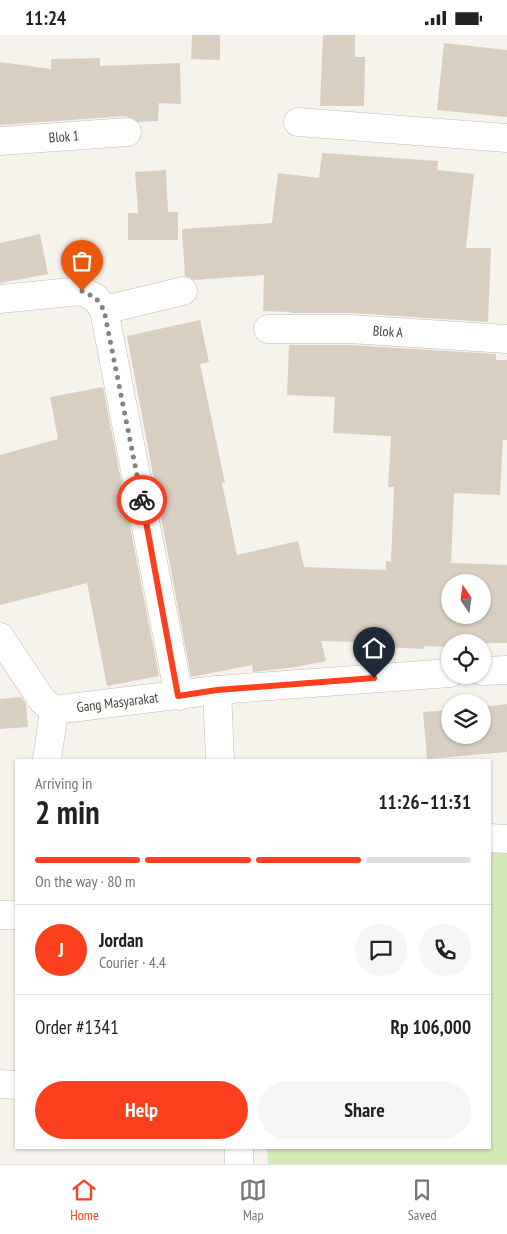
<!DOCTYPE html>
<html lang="en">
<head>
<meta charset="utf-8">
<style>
  body { margin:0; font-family:"PT Sans Narrow",sans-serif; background:#f6f6f6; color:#222; height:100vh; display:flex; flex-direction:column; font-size:19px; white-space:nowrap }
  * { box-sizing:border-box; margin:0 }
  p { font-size:16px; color:#767676 }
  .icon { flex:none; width:28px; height:28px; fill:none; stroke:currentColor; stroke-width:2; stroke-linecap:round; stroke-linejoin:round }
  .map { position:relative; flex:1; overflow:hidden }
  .drawer { position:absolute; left:15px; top:724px; width:476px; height:390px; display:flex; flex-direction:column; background:#fff; border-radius:0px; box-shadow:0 1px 4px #0004 }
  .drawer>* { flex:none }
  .needle { width:32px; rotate:347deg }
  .fabs { position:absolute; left:441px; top:539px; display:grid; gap:10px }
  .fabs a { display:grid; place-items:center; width:50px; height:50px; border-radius:50%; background:#fff; box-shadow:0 1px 4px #0004; font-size:25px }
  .pin { position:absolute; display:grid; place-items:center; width:42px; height:42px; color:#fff; margin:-51px -21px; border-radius:50% 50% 50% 0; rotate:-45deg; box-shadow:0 0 5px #0007 }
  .pin .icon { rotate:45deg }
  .courier { position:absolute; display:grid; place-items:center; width:50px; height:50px; margin:-25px; border:4px solid #fc3f1d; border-radius:50%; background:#fff; color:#222; box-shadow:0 1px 6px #0007 }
  .overview em { font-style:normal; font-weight:600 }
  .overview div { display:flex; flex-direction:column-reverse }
  .overview { display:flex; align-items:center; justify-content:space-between; height:85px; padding:0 20px }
  h1 { font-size:32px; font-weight:600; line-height:38px }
  .bar { display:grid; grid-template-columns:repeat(4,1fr); gap:8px 5px; align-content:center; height:60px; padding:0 20px }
  .bar i { height:6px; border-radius:4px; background:#e0e0e0 }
  .bar .active { background:#fc3f1d }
  .bar p { grid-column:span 4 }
  .line { display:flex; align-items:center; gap:12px; padding:0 20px; border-top:1px solid #e0e0e0 }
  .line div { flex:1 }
  .round { display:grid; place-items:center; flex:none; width:52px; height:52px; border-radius:26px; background:#f6f6f6 }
  .cta { display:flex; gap:10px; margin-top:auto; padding:10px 20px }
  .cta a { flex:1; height:58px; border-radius:30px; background:#fc3f1d; color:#fff; font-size:20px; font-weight:600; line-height:58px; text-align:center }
  .cta a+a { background:#f6f6f6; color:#222 }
  .status { display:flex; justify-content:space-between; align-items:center; height:35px; padding:0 25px; background:#fff; direction:ltr }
  .status svg { height:14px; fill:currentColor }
  .dock { display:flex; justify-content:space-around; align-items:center; height:70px; border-top:1px solid #e0e0e0; background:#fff; font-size:14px; color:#767676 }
  .dock a { display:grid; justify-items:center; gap:2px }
  .dock .active { color:#fc3f1d }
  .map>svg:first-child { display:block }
  .green { fill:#d2eab5 }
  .building { fill:#d8cfc1; fill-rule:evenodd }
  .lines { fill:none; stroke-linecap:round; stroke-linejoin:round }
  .minor-casing { stroke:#c2bbae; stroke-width:29 }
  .minor { stroke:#fff; stroke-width:28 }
  .done { stroke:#878178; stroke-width:5; stroke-dasharray:0 9 }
  .route { stroke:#fc3f1d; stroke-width:6 }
  .labels { text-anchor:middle; stroke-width:4.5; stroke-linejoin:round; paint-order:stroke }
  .street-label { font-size:14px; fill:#4b4439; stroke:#fff }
</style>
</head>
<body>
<div class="status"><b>11:24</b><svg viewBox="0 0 49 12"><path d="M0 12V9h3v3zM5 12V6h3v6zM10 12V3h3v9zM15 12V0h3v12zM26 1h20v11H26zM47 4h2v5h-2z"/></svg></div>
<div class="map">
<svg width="507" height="1129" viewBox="0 0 507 1129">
  <rect width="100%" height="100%" fill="#f6f3ec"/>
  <!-- green -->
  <path class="green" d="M 507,798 L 507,1129 L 268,1129 L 267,1113 L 490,1112 L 490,799 Z"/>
  <!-- building -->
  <path class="building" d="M 192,0 L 220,0 L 220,25 L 191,24 Z
    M 323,0 L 355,0 L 355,22 L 365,22 L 364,71 L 320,71 Z
    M 444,8 L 507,15 L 507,82 L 437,75 Z
    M 100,23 L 100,31 L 180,28 L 181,69 L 159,68 L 158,86 L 138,87 L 126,81 L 0,90 L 0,27 L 51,34 L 51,24 Z
    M 322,118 L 438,126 L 437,135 L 474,139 L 466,213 L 491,213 L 488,287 L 351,278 L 291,278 L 291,277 L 263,276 L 264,240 L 194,245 L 185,241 L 182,194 L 272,188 L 278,138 L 319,143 Z
    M 166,135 L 168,177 L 178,177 L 178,205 L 128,205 L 128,178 L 138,178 L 135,137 Z
    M 40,199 L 48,239 L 0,248 L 0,208 Z
    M 200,285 L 209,327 L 200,329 L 225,448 L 222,448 L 237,520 L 298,506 L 304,532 L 386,535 L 386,526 L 391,527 L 394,452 L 388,452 L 391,401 L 333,398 L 335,362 L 287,360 L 289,310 L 350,310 L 496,319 L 496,325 L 507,325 L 507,405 L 503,405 L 500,460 L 454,458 L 451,528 L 507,530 L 507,608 L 450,608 L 450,612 L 424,611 L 424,614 L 383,612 L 383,608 L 321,606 L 326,626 L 296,632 L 253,637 L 252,630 L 191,642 L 127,301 ZM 450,548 L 482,548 L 482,580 L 450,580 Z
    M 103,352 L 159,641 L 107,651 L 87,548 L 0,570 L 0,420 L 58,404 L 50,362 Z
    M 21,662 L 26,669 L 28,692 L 0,694 L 0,664 Z
    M 507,669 L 507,717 L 427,724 L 423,677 L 450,675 L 450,700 L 482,700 L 482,672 Z"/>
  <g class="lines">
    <!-- minor casing -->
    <g class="minor-casing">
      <g id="minor">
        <path d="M 298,87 L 507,103"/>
        <path id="s1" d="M 0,106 L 127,97"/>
        <path d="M 0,264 L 81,256 L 96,263 L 104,275 L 179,661"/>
        <path d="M 104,275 L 183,256"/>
        <path id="s2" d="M 268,294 L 350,294 L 507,304"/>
        <path d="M 0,602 L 42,665 L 54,675"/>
        <path d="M 482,636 L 507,635"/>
        <path d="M 217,655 L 220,725"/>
        <path id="s3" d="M 54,675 L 217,655 L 450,638"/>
        <path d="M 47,725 L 54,675"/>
        <path d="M 490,803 L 507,804"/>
        <path d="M 0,880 L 16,880"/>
        <path d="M 0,1049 L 16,1050"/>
        <path d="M 239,1129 L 239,1112"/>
      </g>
    </g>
    <!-- minor -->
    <use href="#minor" class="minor"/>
  </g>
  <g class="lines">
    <!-- done -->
    <path class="done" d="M 82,256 L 96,263 L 104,275 L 142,465"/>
    <!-- route -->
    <path class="route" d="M 142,465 L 178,661 L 217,655 L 374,643"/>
  </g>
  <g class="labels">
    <!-- street labels -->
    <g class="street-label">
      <text dy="5" stroke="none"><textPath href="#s1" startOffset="64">Blok 1</textPath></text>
      <text dy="5" stroke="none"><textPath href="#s2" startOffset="120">Blok A</textPath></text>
      <text dy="5" stroke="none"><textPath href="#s3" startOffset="64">Gang Masyarakat</textPath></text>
    </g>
  </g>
</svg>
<div class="fabs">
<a><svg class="needle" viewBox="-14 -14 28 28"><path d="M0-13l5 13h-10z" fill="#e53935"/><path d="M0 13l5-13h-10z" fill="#767676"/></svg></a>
<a><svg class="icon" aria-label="locate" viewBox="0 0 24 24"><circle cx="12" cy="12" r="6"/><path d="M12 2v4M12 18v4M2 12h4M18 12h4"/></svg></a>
<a><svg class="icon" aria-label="layers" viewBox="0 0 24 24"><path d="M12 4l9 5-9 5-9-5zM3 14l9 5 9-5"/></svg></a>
</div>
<div class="pin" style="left:82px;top:256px;background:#ea580c"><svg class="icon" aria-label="bag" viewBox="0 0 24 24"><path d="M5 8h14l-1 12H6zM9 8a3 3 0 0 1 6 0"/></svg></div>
<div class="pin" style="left:374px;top:643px;background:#1f2937"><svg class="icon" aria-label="home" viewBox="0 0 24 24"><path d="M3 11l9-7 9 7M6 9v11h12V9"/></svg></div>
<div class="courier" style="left:142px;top:465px"><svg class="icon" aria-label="bike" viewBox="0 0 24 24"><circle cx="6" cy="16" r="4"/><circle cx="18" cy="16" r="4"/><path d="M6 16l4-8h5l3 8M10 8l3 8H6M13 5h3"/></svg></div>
<section class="drawer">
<div class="overview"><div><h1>2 min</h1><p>Arriving in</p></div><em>11:26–11:31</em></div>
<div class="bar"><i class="active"></i><i class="active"></i><i class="active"></i><i></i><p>On the way · 80 m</p></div>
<div class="line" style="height:90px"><b class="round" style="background:#fc3f1d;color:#fff">J</b><div><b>Jordan</b><p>Courier · 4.4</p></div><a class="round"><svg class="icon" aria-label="chat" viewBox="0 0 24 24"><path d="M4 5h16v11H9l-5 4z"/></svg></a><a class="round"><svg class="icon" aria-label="phone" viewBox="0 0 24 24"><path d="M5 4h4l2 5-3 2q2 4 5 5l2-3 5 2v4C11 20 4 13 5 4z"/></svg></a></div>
<div class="line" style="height:65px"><div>Order #1341</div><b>Rp 106,000</b></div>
<div class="cta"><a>Help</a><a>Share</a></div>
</section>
</div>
<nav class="dock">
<a class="active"><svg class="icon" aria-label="home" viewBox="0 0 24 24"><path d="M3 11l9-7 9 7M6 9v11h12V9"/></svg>Home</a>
<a><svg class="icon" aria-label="map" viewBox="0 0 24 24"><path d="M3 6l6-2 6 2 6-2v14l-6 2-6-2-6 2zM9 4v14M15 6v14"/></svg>Map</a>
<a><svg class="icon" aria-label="saved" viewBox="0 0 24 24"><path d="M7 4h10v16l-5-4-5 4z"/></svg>Saved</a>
</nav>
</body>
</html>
